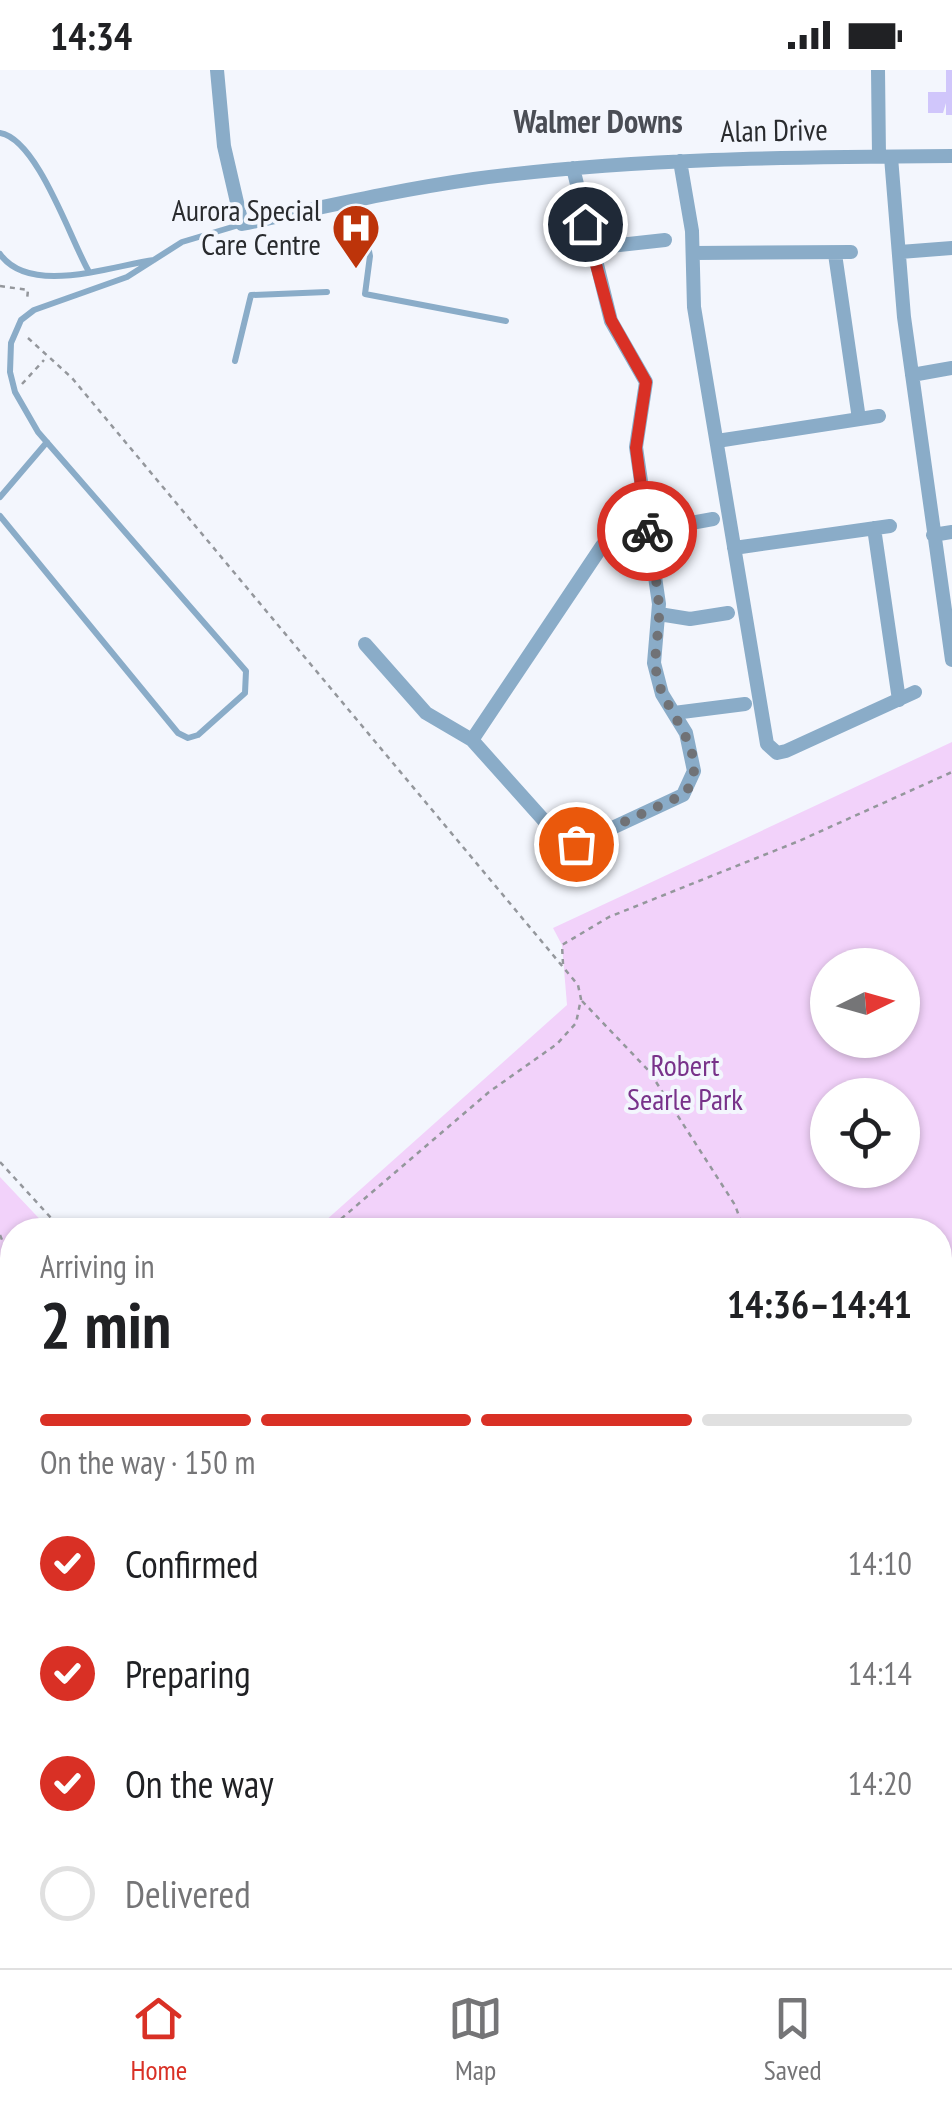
<!DOCTYPE html>
<html lang="en">
<head>
<meta charset="utf-8">
<style>
  body { margin:0; font-family:"PT Sans Narrow",sans-serif; background:#f2f2f2; color:#202124; height:100vh; display:flex; flex-direction:column; font-size:38px; white-space:nowrap }
  * { box-sizing:border-box; margin:0 }
  p { font-size:32px; color:#757577 }
  .icon { flex:none; width:55px; height:55px; fill:none; stroke:currentColor; stroke-width:2; stroke-linecap:round; stroke-linejoin:round }
  .map { position:relative; flex:1; overflow:hidden }
  .side { position:absolute; left:0px; top:1148px; width:952px; height:752px; display:flex; flex-direction:column; background:#fff; border-radius:40px 40px 0 0; box-shadow:0 2px 8px #0004 }
  .side>* { flex:none }
  .needle { width:65px; rotate:85deg }
  .fabs { position:absolute; left:810px; top:878px; display:grid; gap:20px }
  .fabs a { display:grid; place-items:center; width:110px; height:110px; border-radius:50%; background:#fff; box-shadow:0 2px 8px #0004; font-size:50px }
  .pin { position:absolute; display:grid; place-items:center; width:85px; height:85px; color:#fff; margin:-42px; border:5px solid #fff; border-radius:50%; box-shadow:0 2px 10px #0007 }
  .courier { position:absolute; display:grid; place-items:center; width:100px; height:100px; margin:-50px; border:8px solid #d93025; border-radius:50%; background:#fff; color:#222; box-shadow:0 2px 12px #0007 }
  .summary em { font-style:normal; font-weight:700 }
  .summary div { display:flex; flex-direction:column-reverse }
  .summary { display:flex; align-items:center; justify-content:space-between; height:170px; padding:0 40px }
  h1 { font-size:65px; font-weight:700; line-height:75px }
  .bar { display:grid; grid-template-columns:repeat(4,1fr); gap:15px 10px; align-content:center; height:120px; padding:0 40px }
  .bar i { height:12px; border-radius:8px; background:#e0e0e0 }
  .bar .current { background:#d93025 }
  .bar p { grid-column:span 4 }
  ol { padding:0 40px; list-style:none }
  li { display:flex; align-items:center; gap:30px; height:110px }
  li p { margin-inline-start:auto }
  li .icon { padding:10px; border-radius:50%; background:#d93025; color:#fff; stroke-width:4 }
  li:last-child { color:#757577 }
  li i { width:55px; height:55px; border:5px solid #e0e0e0; border-radius:50% }
  .status { display:flex; justify-content:space-between; align-items:center; height:70px; padding:0 50px; background:#fff; direction:ltr }
  .status svg { height:28px; fill:currentColor }
  .tabs { display:flex; justify-content:space-around; align-items:center; height:140px; border-top:2px solid #e0e0e0; background:#fff; font-size:28px; color:#757577 }
  .tabs a { display:grid; justify-items:center; gap:5px }
  .tabs .current { color:#d93025 }
  .map>svg:first-child { display:block }
  .green { fill:#f2d2fa; fill-rule:evenodd }
  .building { fill:#d0c6fb }
  .lines { fill:none; stroke-linecap:round; stroke-linejoin:round }
  .path { stroke:#94979c; stroke-width:2.5; stroke-dasharray:5 5; stroke-linecap:butt }
  .lane { stroke:#8aacc8; stroke-width:6 }
  .street { stroke:#8aacc8; stroke-width:14 }
  .done { stroke:#707276; stroke-width:10; stroke-dasharray:0 18 }
  .route { stroke:#d93025; stroke-width:12 }
  .labels { text-anchor:middle; stroke-width:8; stroke-linejoin:round; paint-order:stroke }
  .street-label { font-size:30px; fill:#292b2e; stroke:#f3f6fd }
  .poi-label { font-size:30px; fill:#292b2e; stroke:#f3f6fd; text-anchor:end }
  .park-label { font-size:30px; fill:#78328a; stroke:#f3f6fd }
  .neighbourhood-label { font-size:32px; font-weight:bold; fill:#4a4d55; stroke:#f3f6fd }
</style>
</head>
<body>
<div class="status"><b>14:34</b><svg viewBox="0 0 49 12"><path d="M0 12V9h3v3zM5 12V6h3v6zM10 12V3h3v9zM15 12V0h3v12zM26 1h20v11H26zM47 4h2v5h-2z"/></svg></div>
<div class="map">
<svg width="952" height="1898" viewBox="0 0 952 1898">
  <rect width="100%" height="100%" fill="#f3f6fd"/>
  <!-- green -->
  <path class="green" d="M 952,672 L 952,1898 L 0,1898 L 0,1107 L 50,1160 L 12,1160 L 12,1888 L 940,1888 L 940,1160 L 315,1160 L 567,935 L 562,875 L 553,858 ZM 828,895 L 902,895 L 902,970 L 828,970 ZM 828,1025 L 902,1025 L 902,1100 L 828,1100 Z"/>
  <!-- building -->
  <path class="building" d="M 946,0 L 952,0 L 952,45 L 946,45 L 946,33 L 943,43 L 928,43 L 928,22 L 946,22 Z"/>
  <g class="lines">
    <!-- path -->
    <path class="path" d="M 0,216 L 28,220 L 27,230
      M 28,268 L 72,308 L 578,915 L 581,929 L 576,953 L 557,974 L 489,1022 L 328,1160
      M 22,314 L 44,290
      M 563,894 L 562,875 L 609,847 L 799,771 L 952,702
      M 582,931 L 649,1001 L 735,1135 L 744,1160
      M 0,1092 L 62,1160
      M 0,1165 L 12,1194
      M 0,1492 L 12,1462
      M 940,1516 L 952,1527
      M 0,1814 L 12,1830
      M 583,1888 L 583,1898
      M 43,1898 L 43,1888"/>
    <!-- lane -->
    <path class="lane" d="M 0,63 C 37,69 70,168 88,200
      M 359,131 L 370,186 L 365,224 L 506,251
      M 0,184 C 30,226 111,196 154,190
      M 235,291 L 251,225 L 327,222
      M 0,427 L 47,372
      M 0,446 L 178,663 L 188,668 L 198,665 L 245,623 L 246,601 L 38,362 L 15,322 L 10,302 L 11,273 L 21,250 L 34,240 L 127,207 L 182,172 L 239,155"/>
    <!-- street -->
    <path class="street" d="M 217,0 L 224,76 L 242,154 C 319,138 396,120 474,109 C 632,88 792,87 952,86
      M 878,0 L 879,86
      M 891,87 L 904,247 L 952,590
      M 680,91 L 692,161 L 694,237 L 767,674 L 777,683 L 786,681 L 915,622
      M 592,178 L 665,170
      M 900,182 L 952,178
      M 693,183 L 851,182
      M 835,184 L 859,349
      M 912,305 L 952,298
      M 717,371 L 879,346
      M 874,458 L 899,630
      M 933,465 L 952,462
      M 734,478 L 890,456
      M 659,544 L 690,549 L 728,543
      M 365,574 L 426,643 L 472,670 L 565,774 L 582,772 L 683,725 L 694,701 L 686,663 L 662,624 L 654,593 L 659,534 L 636,377 L 646,312 L 611,251 L 573,98
      M 674,643 L 745,634
      M 472,670 L 602,476 L 647,461 L 713,449"/>
  </g>
  <g class="lines">
    <!-- done -->
    <path class="done" d="M 576,774 L 683,725 C 714,692 671,648 660,617 C 650,589 660,567 659,539 C 658,514 652,487 647,461"/>
    <!-- route -->
    <path class="route" d="M 585,154 L 611,250 L 646,312 L 636,378 L 647,461"/>
  </g>
  <!-- icons -->
  <defs>
    <g id="hospital-pin" transform="scale(2.5)"><path d="M0 17L-7.5 6A9.5 9.5 0 1 1 7.5 6Z" fill="#bd340a" stroke="#f3f6fd"/><path d="M-5-5h3v3.5h4V-5h3V5h-3V1.5h-4V5h-3Z" fill="#fff"/></g>
  </defs>
  <g fill-rule="evenodd">
    <use href="#hospital-pin" x="356" y="158"/>
  </g>
  <g class="labels">
    <!-- street labels -->
    <g class="street-label">
      <text transform="translate(774 61) rotate(-1)" y="10">Alan Drive</text>
    </g>
    <!-- poi labels -->
    <g class="poi-label">
      <text x="321" y="151">Aurora Special<tspan x="321" dy="34">Care Centre</tspan></text>
    </g>
    <!-- park labels -->
    <g class="park-label">
      <text x="685" y="1006">Robert<tspan x="685" dy="34">Searle Park</tspan></text>
    </g>
    <!-- neighbourhood labels -->
    <g class="neighbourhood-label">
      <text x="598" y="63">Walmer Downs</text>
    </g>
  </g>
</svg>
<div class="fabs">
<a><svg class="needle" viewBox="-14 -14 28 28"><path d="M0-13l5 13h-10z" fill="#e53935"/><path d="M0 13l5-13h-10z" fill="#757577"/></svg></a>
<a><svg class="icon" aria-label="locate" viewBox="0 0 24 24"><circle cx="12" cy="12" r="6"/><path d="M12 2v4M12 18v4M2 12h4M18 12h4"/></svg></a>
</div>
<div class="pin" style="left:576px;top:774px;background:#ea580c"><svg class="icon" aria-label="bag" viewBox="0 0 24 24"><path d="M5 8h14l-1 12H6zM9 8a3 3 0 0 1 6 0"/></svg></div>
<div class="pin" style="left:585px;top:154px;background:#1f2937"><svg class="icon" aria-label="home" viewBox="0 0 24 24"><path d="M3 11l9-7 9 7M6 9v11h12V9"/></svg></div>
<div class="courier" style="left:647px;top:461px"><svg class="icon" aria-label="bike" viewBox="0 0 24 24"><circle cx="6" cy="16" r="4"/><circle cx="18" cy="16" r="4"/><path d="M6 16l4-8h5l3 8M10 8l3 8H6M13 5h3"/></svg></div>
<section class="side">
<div class="summary"><div><h1>2 min</h1><p>Arriving in</p></div><em>14:36–14:41</em></div>
<div class="bar"><i class="current"></i><i class="current"></i><i class="current"></i><i></i><p>On the way · 150 m</p></div>
<ol>
<li><svg class="icon" aria-label="check" viewBox="0 0 24 24"><path d="M5 12l5 5 9-10"/></svg>Confirmed<p>14:10</p></li>
<li><svg class="icon" aria-label="check" viewBox="0 0 24 24"><path d="M5 12l5 5 9-10"/></svg>Preparing<p>14:14</p></li>
<li><svg class="icon" aria-label="check" viewBox="0 0 24 24"><path d="M5 12l5 5 9-10"/></svg>On the way<p>14:20</p></li>
<li><i></i>Delivered</li>
</ol>
</section>
</div>
<nav class="tabs">
<a class="current"><svg class="icon" aria-label="home" viewBox="0 0 24 24"><path d="M3 11l9-7 9 7M6 9v11h12V9"/></svg>Home</a>
<a><svg class="icon" aria-label="map" viewBox="0 0 24 24"><path d="M3 6l6-2 6 2 6-2v14l-6 2-6-2-6 2zM9 4v14M15 6v14"/></svg>Map</a>
<a><svg class="icon" aria-label="saved" viewBox="0 0 24 24"><path d="M7 4h10v16l-5-4-5 4z"/></svg>Saved</a>
</nav>
</body>
</html>
